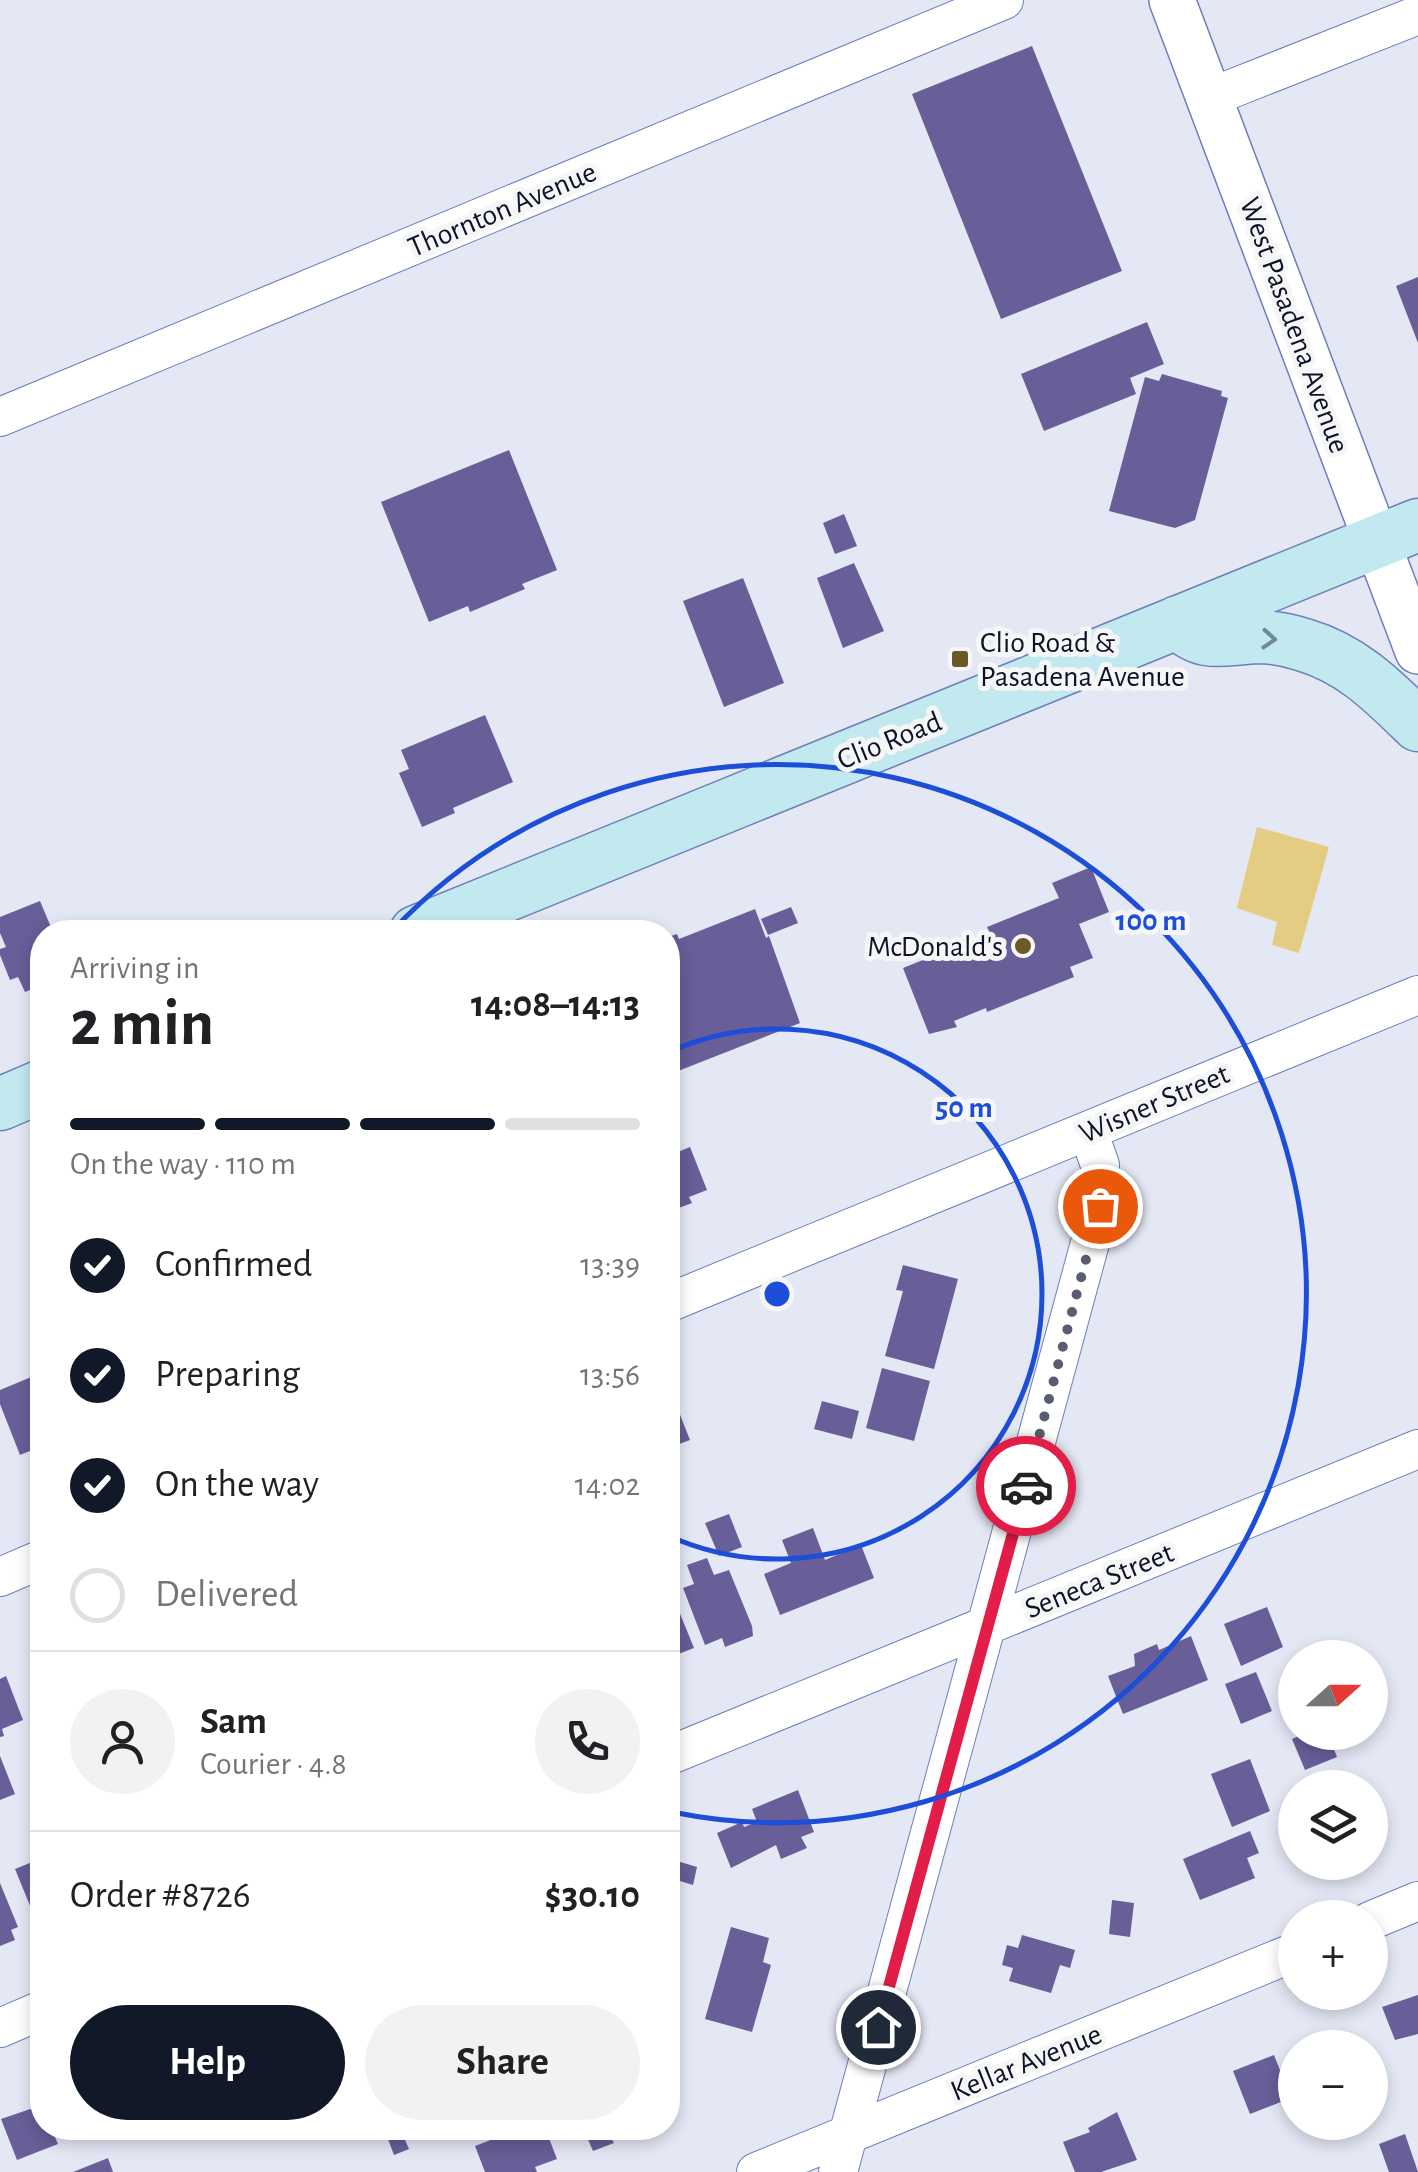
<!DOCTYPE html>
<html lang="en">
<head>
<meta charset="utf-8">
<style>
  body { margin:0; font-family:"Alegreya Sans",sans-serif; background:#f2f2f2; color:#202124; height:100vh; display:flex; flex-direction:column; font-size:38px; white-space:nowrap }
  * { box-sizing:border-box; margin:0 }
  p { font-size:32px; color:#757577 }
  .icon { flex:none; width:55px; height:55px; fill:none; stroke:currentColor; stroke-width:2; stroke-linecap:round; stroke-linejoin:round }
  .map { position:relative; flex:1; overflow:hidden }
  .sheet { position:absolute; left:30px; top:920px; width:650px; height:1220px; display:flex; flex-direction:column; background:#fff; border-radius:40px; box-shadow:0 5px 15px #0003 }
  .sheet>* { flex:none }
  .needle { width:65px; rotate:69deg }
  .tools { position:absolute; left:1278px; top:1640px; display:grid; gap:20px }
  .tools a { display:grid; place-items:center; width:110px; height:110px; border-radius:50%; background:#fff; box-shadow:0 5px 15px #0003; font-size:50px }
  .pin { position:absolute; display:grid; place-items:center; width:85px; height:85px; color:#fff; margin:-42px; border:5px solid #fff; border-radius:50%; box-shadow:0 2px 10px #0007 }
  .courier { position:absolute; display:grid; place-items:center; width:100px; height:100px; margin:-50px; border:8px solid #e11d48; border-radius:50%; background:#fff; color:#222; box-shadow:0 2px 12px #0007 }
  .overview em { font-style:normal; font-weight:600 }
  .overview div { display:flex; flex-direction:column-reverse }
  .overview { display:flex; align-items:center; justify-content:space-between; height:170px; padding:0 40px }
  h1 { font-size:65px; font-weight:600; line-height:75px }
  .bar { display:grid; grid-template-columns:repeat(4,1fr); gap:15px 10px; align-content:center; height:120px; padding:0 40px }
  .bar i { height:12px; border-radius:8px; background:#e0e0e0 }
  .bar .current { background:#111827 }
  .bar p { grid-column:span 4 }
  .line { display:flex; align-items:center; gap:25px; padding:0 40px; border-top:2px solid #e0e0e0 }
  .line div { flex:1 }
  .round { display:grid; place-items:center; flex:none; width:105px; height:105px; border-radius:52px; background:#f2f2f2 }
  ol { padding:0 40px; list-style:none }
  li { display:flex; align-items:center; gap:30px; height:110px }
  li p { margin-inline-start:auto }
  li .icon { padding:10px; border-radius:50%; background:#111827; color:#fff; stroke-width:4 }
  li:last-child { color:#757577 }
  li i { width:55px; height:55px; border:5px solid #e0e0e0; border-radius:50% }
  .primary-button { display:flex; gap:20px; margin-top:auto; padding:20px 40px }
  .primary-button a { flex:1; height:115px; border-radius:60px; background:#111827; color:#fff; font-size:40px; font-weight:600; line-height:115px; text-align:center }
  .primary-button a+a { background:#f2f2f2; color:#202124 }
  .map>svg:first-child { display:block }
  .green { fill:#e5cc83 }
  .building { fill:#685e98 }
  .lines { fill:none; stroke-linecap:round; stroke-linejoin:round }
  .minor-casing { stroke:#6d7fb8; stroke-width:40 }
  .tertiary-casing { stroke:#6d7fb8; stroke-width:48 }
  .secondary-casing { stroke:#6d7fb8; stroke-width:55 }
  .minor { stroke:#fff; stroke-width:38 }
  .tertiary { stroke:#fff; stroke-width:45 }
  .secondary { stroke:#c3e9f0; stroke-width:52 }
  .oneway { stroke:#718996 }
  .done { stroke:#585e70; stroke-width:10; stroke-dasharray:0 18 }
  .route { stroke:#e11d48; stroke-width:12 }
  .ring { fill:none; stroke:#1d4ed8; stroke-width:5 }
  .poi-dot { fill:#6b5a28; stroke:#f6f6f6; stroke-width:4 }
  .labels { text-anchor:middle; stroke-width:10; stroke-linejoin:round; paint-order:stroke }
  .street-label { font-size:30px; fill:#0d1329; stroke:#f6f6f6 }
  .poi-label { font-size:30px; fill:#0d1329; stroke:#f6f6f6; text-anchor:start }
  .centre { fill:#1d4ed8; stroke:#f6f6f6; stroke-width:5 }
  .ring-label { font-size:30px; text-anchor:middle; font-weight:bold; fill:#1d4ed8; stroke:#f6f6f6; stroke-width:10; stroke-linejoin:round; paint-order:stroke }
</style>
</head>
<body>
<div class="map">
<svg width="1418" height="2172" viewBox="0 0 1418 2172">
  <rect width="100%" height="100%" fill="#e4e8f5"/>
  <!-- green -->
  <path class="green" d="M 1257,827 L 1329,847 L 1299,953 L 1272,945 L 1277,922 L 1237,908 Z"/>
  <!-- building -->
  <path class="building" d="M 1032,46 L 1122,271 L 1001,319 L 912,94 Z
    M 1418,277 L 1418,343 L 1396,286 Z
    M 1147,322 L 1164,364 L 1130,378 L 1136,394 L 1044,431 L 1021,374 Z
    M 1162,374 L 1222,391 L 1221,396 L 1228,398 L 1195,520 L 1175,528 L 1109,511 L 1145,377 L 1159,381 Z
    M 509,450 L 557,570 L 522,584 L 525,589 L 470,612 L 468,606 L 429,622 L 381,502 Z
    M 844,514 L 857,546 L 835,554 L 823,523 Z
    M 854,563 L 884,631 L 843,648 L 817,578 Z
    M 743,578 L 784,683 L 724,707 L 683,601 Z
    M 485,715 L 513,782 L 453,808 L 455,813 L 422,827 L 399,773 L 409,769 L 401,750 Z
    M 1091,867 L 1109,912 L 1079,924 L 1093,958 L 1070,967 L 1074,977 L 987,1012 L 986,1008 L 954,1021 L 957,1027 L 929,1034 L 903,968 L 990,933 L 987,927 L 1059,898 L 1052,883 Z
    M 40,901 L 53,932 L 42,932 L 42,985 L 25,992 L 18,977 L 10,980 L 0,955 L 0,949 L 6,947 L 0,933 L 0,917 Z
    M 791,907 L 798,923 L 768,935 L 761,919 Z
    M 755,909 L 766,938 L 769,936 L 800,1023 L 668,1075 L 668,937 L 677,934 L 679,939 Z
    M 690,1147 L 707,1190 L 689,1197 L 692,1203 L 668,1212 L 668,1156 Z
    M 903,1265 L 958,1279 L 934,1369 L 885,1356 L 903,1291 L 896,1290 Z
    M 882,1368 L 930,1381 L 914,1441 L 866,1428 Z
    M 41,1373 L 42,1446 L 20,1455 L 0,1404 L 0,1390 Z
    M 822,1401 L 859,1411 L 852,1439 L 814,1429 Z
    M 675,1402 L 690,1440 L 669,1448 L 676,1464 L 668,1467 L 668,1405 Z
    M 729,1514 L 742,1547 L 719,1556 L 705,1523 Z
    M 813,1528 L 825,1560 L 861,1545 L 874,1578 L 780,1615 L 764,1574 L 791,1563 L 782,1540 Z
    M 707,1558 L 714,1575 L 729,1570 L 752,1626 L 753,1636 L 725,1647 L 722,1638 L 705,1645 L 683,1588 L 694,1584 L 687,1565 Z
    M 672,1594 L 694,1648 L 668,1658 L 668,1596 Z
    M 1267,1607 L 1283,1647 L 1241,1666 L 1224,1624 Z
    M 1191,1636 L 1208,1680 L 1123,1714 L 1108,1676 L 1135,1666 L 1134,1654 L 1157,1644 L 1159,1650 Z
    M 1256,1672 L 1272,1711 L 1241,1724 L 1225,1684 Z
    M 6,1676 L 23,1720 L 2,1729 L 4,1736 L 0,1737 L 0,1679 Z
    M 1308,1732 L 1327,1732 L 1337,1757 L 1305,1770 L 1292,1739 Z
    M 0,1756 L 15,1794 L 0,1800 Z
    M 1250,1759 L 1270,1811 L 1232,1827 L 1211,1774 Z
    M 798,1790 L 814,1832 L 801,1837 L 807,1848 L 781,1859 L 776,1845 L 731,1868 L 717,1833 L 742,1822 L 744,1827 L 757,1822 L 752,1809 Z
    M 1295,1808 L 1295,1850 L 1280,1814 Z
    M 1250,1831 L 1259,1853 L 1247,1858 L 1255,1878 L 1200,1900 L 1183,1859 Z
    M 42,1858 L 42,1915 L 35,1918 L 15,1869 Z
    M 677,1861 L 697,1867 L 693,1885 L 673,1879 Z
    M 0,1883 L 18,1927 L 11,1930 L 15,1940 L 0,1946 Z
    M 1112,1900 L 1134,1903 L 1130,1937 L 1109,1934 Z
    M 731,1927 L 769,1938 L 763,1962 L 771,1965 L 752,2032 L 705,2019 Z
    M 1022,1935 L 1075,1950 L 1070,1968 L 1060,1965 L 1051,1993 L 1009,1981 L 1013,1968 L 1002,1965 L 1007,1945 L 1018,1948 Z
    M 1418,1995 L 1418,2034 L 1395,2040 L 1382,2007 Z
    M 1274,2055 L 1291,2098 L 1250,2114 L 1233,2071 Z
    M 42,2105 L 42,2128 L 51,2128 L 58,2144 L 17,2160 L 1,2119 Z
    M 1117,2112 L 1137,2160 L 1101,2172 L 1075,2172 L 1063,2142 L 1090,2132 L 1088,2128 Z
    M 497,2128 L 545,2128 L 557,2159 L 535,2167 L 537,2172 L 485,2172 L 475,2146 L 501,2136 Z
    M 583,2128 L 636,2128 L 611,2138 L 614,2143 L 593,2151 Z
    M 402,2133 L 409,2149 L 394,2155 L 388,2139 Z
    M 1405,2134 L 1418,2172 L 1389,2172 L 1379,2144 Z
    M 108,2158 L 113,2172 L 73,2172 Z"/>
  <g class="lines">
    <!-- minor casing -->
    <g class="minor-casing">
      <path id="minor" d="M 1211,97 L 1418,15
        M 0,417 L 1004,0
        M 668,1303 L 1418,995
        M 0,1577 L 42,1559
        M 668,1756 L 1418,1449
        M 1370,1921 L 1418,1901
        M 0,2028 L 42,2010
        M 756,2172 L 1295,1952
        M 838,2172 L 1100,1206 L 1100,1165 L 1088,1131"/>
    </g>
    <!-- tertiary casing -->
    <g class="tertiary-casing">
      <path id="tertiary" d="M 1172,0 L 1418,651"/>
    </g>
    <!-- secondary casing -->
    <g class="secondary-casing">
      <path id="secondary" d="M 1178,622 C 1203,649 1226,638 1258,637 C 1274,637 1289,640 1304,645 C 1352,659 1383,691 1418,725
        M 416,932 L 1418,525
        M 0,1104 L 42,1086"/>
    </g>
    <!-- minor -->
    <use href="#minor" class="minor"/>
    <!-- tertiary -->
    <use href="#tertiary" class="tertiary"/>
    <!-- secondary -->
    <use href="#secondary" class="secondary"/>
  </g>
  <!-- one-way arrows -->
  <defs><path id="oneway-chevron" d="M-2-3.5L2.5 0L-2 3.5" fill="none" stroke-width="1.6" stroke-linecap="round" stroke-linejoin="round" transform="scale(2.5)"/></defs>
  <use class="oneway" href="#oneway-chevron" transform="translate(1269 639) rotate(4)"/>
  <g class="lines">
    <!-- done -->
    <path class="done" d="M 1026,1486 L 1100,1206"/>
    <!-- route -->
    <path class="route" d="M 878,2027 L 1026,1486"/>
  </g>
  <!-- distance rings -->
  <g class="ring">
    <path d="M669 1052A265 265 0 1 1 669 1536"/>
    <path d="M393 930A529 529 0 1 1 672 1812"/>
  </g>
  <!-- markers -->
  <g class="poi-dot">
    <rect x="950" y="649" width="20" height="20" rx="5"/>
    <circle cx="1023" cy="946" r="10"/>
  </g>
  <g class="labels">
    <!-- street labels -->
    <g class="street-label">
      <text transform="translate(502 209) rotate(-23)" y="10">Thornton Avenue</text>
      <text transform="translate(1295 325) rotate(70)" y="10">West Pasadena Avenue</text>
      <text transform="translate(889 740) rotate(-22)" y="10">Clio Road</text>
      <text transform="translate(1154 1103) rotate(-23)" y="10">Wisner Street</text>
      <text transform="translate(1099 1580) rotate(-22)" y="10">Seneca Street</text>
      <text transform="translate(1026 2062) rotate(-22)" y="10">Kellar Avenue</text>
    </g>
    <!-- poi labels -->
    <g class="poi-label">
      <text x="980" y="652">Clio Road &amp;<tspan x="980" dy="34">Pasadena Avenue</tspan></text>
      <text x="1003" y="956" text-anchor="end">McDonald's</text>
    </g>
  </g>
  <circle cx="777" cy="1294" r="15" class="centre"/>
  <g class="ring-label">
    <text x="1151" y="930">100 m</text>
    <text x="964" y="1117">50 m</text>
  </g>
</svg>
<div class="tools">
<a><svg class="needle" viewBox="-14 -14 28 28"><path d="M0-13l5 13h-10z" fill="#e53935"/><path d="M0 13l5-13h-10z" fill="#757577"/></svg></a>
<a><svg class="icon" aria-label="layers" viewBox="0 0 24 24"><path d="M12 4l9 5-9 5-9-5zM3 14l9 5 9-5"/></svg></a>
<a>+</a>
<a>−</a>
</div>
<div class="pin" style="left:1100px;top:1206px;background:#ea580c"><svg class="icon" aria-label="bag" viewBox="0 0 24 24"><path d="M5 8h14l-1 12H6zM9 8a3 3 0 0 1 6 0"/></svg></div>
<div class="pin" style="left:878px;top:2027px;background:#1f2937"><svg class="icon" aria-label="home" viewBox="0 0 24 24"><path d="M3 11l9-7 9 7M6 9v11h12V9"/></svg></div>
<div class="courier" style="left:1026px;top:1486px"><svg class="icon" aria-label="car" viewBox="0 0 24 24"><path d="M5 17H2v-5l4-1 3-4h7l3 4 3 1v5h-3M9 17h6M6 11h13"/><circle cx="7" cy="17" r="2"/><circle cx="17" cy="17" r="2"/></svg></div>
<section class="sheet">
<div class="overview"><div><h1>2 min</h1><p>Arriving in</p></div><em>14:08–14:13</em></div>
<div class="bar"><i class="current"></i><i class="current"></i><i class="current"></i><i></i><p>On the way · 110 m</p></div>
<ol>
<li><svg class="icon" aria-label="check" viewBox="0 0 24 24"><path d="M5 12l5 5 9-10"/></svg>Confirmed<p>13:39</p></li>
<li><svg class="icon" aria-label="check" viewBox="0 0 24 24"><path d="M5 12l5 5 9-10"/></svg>Preparing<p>13:56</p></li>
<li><svg class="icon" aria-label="check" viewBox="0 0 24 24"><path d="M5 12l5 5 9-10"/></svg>On the way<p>14:02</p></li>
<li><i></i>Delivered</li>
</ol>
<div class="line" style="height:180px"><a class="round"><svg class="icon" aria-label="person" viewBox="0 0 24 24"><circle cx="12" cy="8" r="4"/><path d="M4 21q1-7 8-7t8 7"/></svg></a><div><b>Sam</b><p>Courier · 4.8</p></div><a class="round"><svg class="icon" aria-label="phone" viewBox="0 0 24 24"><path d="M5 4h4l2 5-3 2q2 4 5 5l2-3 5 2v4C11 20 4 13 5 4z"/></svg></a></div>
<div class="line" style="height:130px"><div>Order #8726</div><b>$30.10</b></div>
<div class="primary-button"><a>Help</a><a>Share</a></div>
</section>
</div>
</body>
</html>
